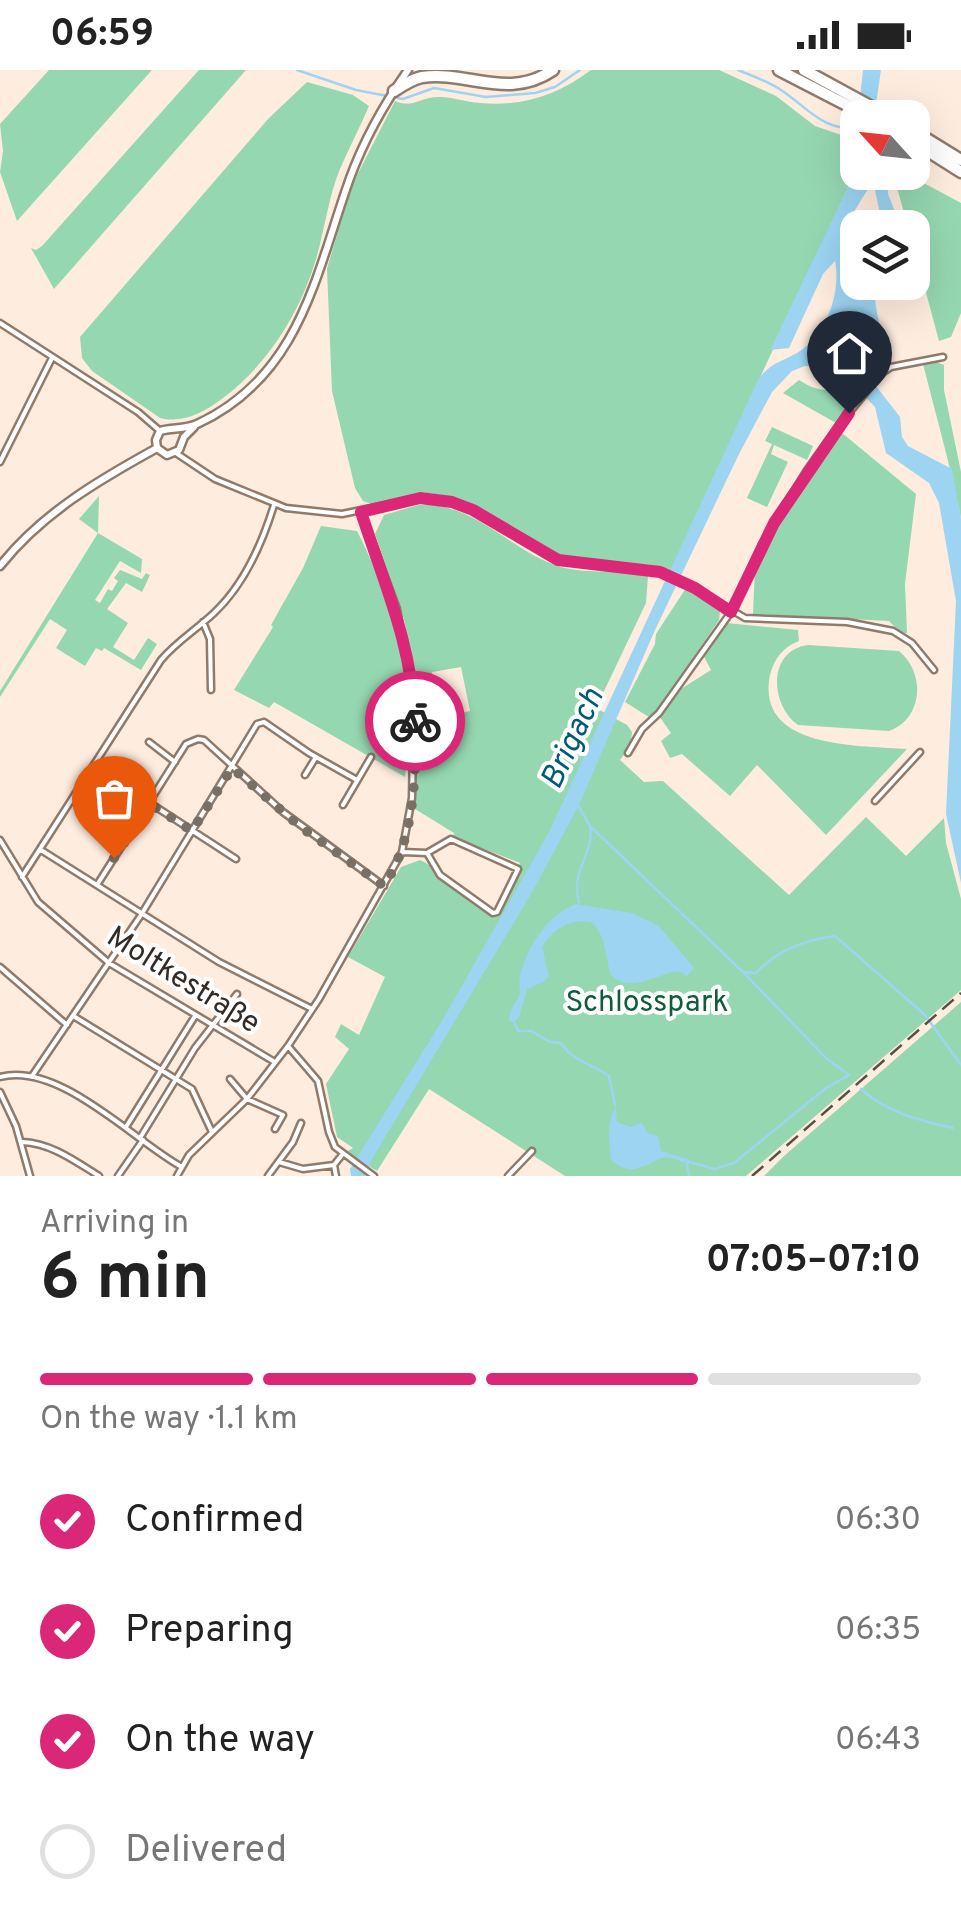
<!DOCTYPE html>
<html lang="en">
<head>
<meta charset="utf-8">
<style>
  body { margin:0; font-family:Overpass,sans-serif; background:#f6f6f6; color:#222; height:100vh; display:flex; flex-direction:column; font-size:38px; white-space:nowrap }
  * { box-sizing:border-box; margin:0 }
  p { font-size:32px; color:#767676 }
  .icon { flex:none; width:55px; height:55px; fill:none; stroke:currentColor; stroke-width:2; stroke-linecap:round; stroke-linejoin:round }
  .map { position:relative; height:1106px; overflow:hidden }
  .side { display:flex; flex-direction:column; background:#fff; flex:1 }
  .side>* { flex:none }
  .needle { width:65px; rotate:297deg }
  .fabs { position:absolute; left:840px; top:30px; display:grid; gap:20px }
  .fabs a { display:grid; place-items:center; width:90px; height:90px; border-radius:20px; background:#fff; box-shadow:0 10px 40px #0002; font-size:50px }
  .pin { position:absolute; display:grid; place-items:center; width:85px; height:85px; color:#fff; margin:-102px -42px; border-radius:50% 50% 50% 0; rotate:-45deg; box-shadow:0 0 10px #0007 }
  .pin .icon { rotate:45deg }
  .courier { position:absolute; display:grid; place-items:center; width:100px; height:100px; margin:-50px; border:8px solid #db2777; border-radius:50%; background:#fff; color:#222; box-shadow:0 2px 12px #0007 }
  .head em { font-style:normal; font-weight:700 }
  .head div { display:flex; flex-direction:column-reverse }
  .head { display:flex; align-items:center; justify-content:space-between; height:170px; padding:0 40px }
  h1 { font-size:65px; font-weight:700; line-height:75px }
  .bar { display:grid; grid-template-columns:repeat(4,1fr); gap:15px 10px; align-content:center; height:120px; padding:0 40px }
  .bar i { height:12px; border-radius:8px; background:#e0e0e0 }
  .bar .active { background:#db2777 }
  .bar p { grid-column:span 4 }
  ol { padding:0 40px; list-style:none }
  li { display:flex; align-items:center; gap:30px; height:110px }
  li p { margin-inline-start:auto }
  li .icon { padding:10px; border-radius:50%; background:#db2777; color:#fff; stroke-width:4 }
  li:last-child { color:#767676 }
  li i { width:55px; height:55px; border:5px solid #e0e0e0; border-radius:50% }
  .status { display:flex; justify-content:space-between; align-items:center; height:70px; padding:0 50px; background:#fff; direction:ltr }
  .status svg { height:28px; fill:currentColor }
  .map>svg:first-child { display:block }
  .green { fill:#95d7b1 }
  .water { fill:#9cd4f2 }
  .lines { fill:none; stroke-linecap:round; stroke-linejoin:round }
  .stream { stroke:#9cd4f2; stroke-width:2.5 }
  .street-casing { stroke:#907b6b; stroke-width:9 }
  .secondary-casing { stroke:#907b6b; stroke-width:11 }
  .highway-casing { stroke:#907b6b; stroke-width:15 }
  .street { stroke:#fff; stroke-width:4 }
  .secondary { stroke:#fff; stroke-width:6 }
  .highway { stroke:#fff; stroke-width:10 }
  .rail { stroke:#594f47; stroke-width:2.5; stroke-dasharray:15 8; stroke-linecap:butt }
  .done { stroke:#7a6f65; stroke-width:10; stroke-dasharray:0 18 }
  .route { stroke:#db2777; stroke-width:12 }
  .labels { text-anchor:middle; stroke-width:8; stroke-linejoin:round; paint-order:stroke }
  .street-label { font-size:30px; fill:#332b24; stroke:#fff }
  .park-label { font-size:30px; fill:#105c3b; stroke:#fff }
  .water-label { font-size:32px; font-style:italic; fill:#015a7c; stroke:#fff }
</style>
</head>
<body>
<div class="status"><b>06:59</b><svg viewBox="0 0 49 12"><path d="M0 12V9h3v3zM5 12V6h3v6zM10 12V3h3v9zM15 12V0h3v12zM26 1h20v11H26zM47 4h2v5h-2z"/></svg></div>
<div class="map">
<svg width="961" height="1106" viewBox="0 0 961 1106">
  <rect width="100%" height="100%" fill="#feecde"/>
  <!-- green -->
  <path class="green" d="M 49,0 L 152,0 L 17,151 L 0,102 L 3,81 L 0,54 Z
    M 199,0 L 246,0 L 54,219 L 31,178 L 36,180 L 42,176 Z
    M 591,0 L 719,0 L 776,26 L 815,56 L 856,70 L 851,111 L 670,502 L 651,495 L 568,488 L 553,483 L 496,448 L 442,425 L 420,422 L 372,434 L 363,431 L 355,418 L 332,321 L 327,199 L 351,117 L 395,31 C 412,39 422,26 440,27 C 453,27 466,32 480,33 C 522,37 558,25 591,0 Z
    M 307,12 L 353,25 L 369,36 C 360,57 349,78 340,99 C 328,128 325,159 316,189 C 300,243 268,294 223,328 C 205,342 183,354 160,348 L 92,301 L 82,288 L 80,267 L 268,49 Z
    M 893,103 L 905,103 L 961,133 L 961,243 L 951,267 L 939,271 L 913,174 L 912,158 L 908,157 Z
    M 936,292 L 944,295 L 944,320 L 961,402 L 961,449 C 951,397 936,346 923,294 Z
    M 799,310 C 822,325 826,316 848,325 L 849,336 L 836,353 L 783,323 Z
    M 772,357 L 813,376 L 807,390 L 774,375 L 771,384 L 788,392 L 767,437 L 747,428 L 772,374 L 765,371 Z
    M 842,363 L 916,424 L 905,514 L 907,563 L 901,563 L 889,551 L 753,544 L 755,496 L 764,476 Z
    M 99,426 L 98,463 L 142,489 L 141,503 L 120,491 L 95,530 L 100,533 L 108,519 L 112,521 L 118,511 L 114,508 L 120,500 L 142,509 L 146,503 L 150,505 L 142,522 L 126,513 L 107,539 L 128,553 L 113,577 L 134,590 L 148,568 L 157,574 L 141,600 L 104,578 L 102,581 L 96,578 L 85,596 L 56,578 L 67,560 L 50,549 L 0,627 L 0,621 L 98,463 L 79,449 Z
    M 418,435 C 478,432 511,483 561,497 C 589,505 620,498 648,506 L 646,533 L 596,638 L 627,655 L 632,662 L 630,677 L 620,690 L 644,712 L 663,711 L 789,825 L 866,747 L 906,786 L 944,748 L 946,773 L 961,829 L 961,920 L 746,1106 L 565,1106 L 429,1019 L 377,1101 L 346,1082 L 353,1078 L 337,1067 L 326,1014 L 349,979 L 335,967 L 341,954 L 359,965 L 385,907 L 348,887 L 401,797 L 420,790 C 442,800 467,828 493,843 L 497,842 L 520,793 L 453,767 L 454,763 L 415,739 L 419,636 L 437,629 L 441,648 L 470,641 L 461,597 L 432,602 L 434,615 L 417,619 L 404,549 L 375,464 L 384,445 Z
    M 321,456 L 357,461 C 384,514 407,577 409,637 C 410,661 407,684 405,707 L 274,632 L 269,638 L 234,620 L 273,557 L 271,555 L 303,498 Z
    M 686,518 L 720,541 L 719,550 L 652,649 L 625,632 L 655,574 L 656,564 Z
    M 726,553 L 798,560 L 799,571 C 783,577 774,589 770,605 C 755,680 861,675 907,679 L 826,765 L 757,695 L 730,726 L 682,684 L 670,688 L 661,671 L 671,663 L 659,646 L 676,622 L 711,600 L 703,585 Z
    M 808,575 L 899,581 C 926,603 923,649 889,661 L 798,655 C 770,636 767,580 808,575 Z
    M 961,932 L 961,1106 L 764,1106 L 784,1086 Z"/>
  <!-- water -->
  <path class="water" d="M 863,0 L 881,0 L 874,47 L 858,48 L 858,102 L 889,103 L 888,124 L 901,157 L 883,157 L 873,111 L 855,140 L 850,163 L 857,175 L 858,212 L 881,213 C 868,230 882,248 880,268 C 878,282 868,293 869,307 L 900,347 L 902,367 L 908,376 L 952,399 L 961,449 L 961,813 L 946,744 L 956,531 L 939,433 L 929,413 L 886,383 L 875,337 L 858,319 L 828,297 L 805,296 L 792,301 L 772,322 L 739,384 L 655,560 L 579,735 L 530,826 L 372,1089 L 365,1106 L 351,1106 L 350,1099 L 443,949 L 549,762 L 757,312 C 769,291 785,292 803,279 C 828,261 841,220 835,191 L 823,204 L 789,278 L 770,280 L 851,111 Z
    M 576,834 L 632,843 L 659,856 L 694,898 L 687,906 L 678,901 C 655,905 630,924 611,905 C 604,885 608,868 591,852 C 570,848 553,859 542,877 L 549,906 L 543,912 L 527,919 L 519,947 L 513,953 L 509,950 C 510,939 513,937 518,928 C 522,920 518,915 520,906 C 527,877 547,845 576,834 Z
    M 616,1036 L 617,1052 L 630,1057 L 642,1053 L 648,1063 L 658,1066 L 661,1081 L 690,1090 L 685,1093 C 677,1090 667,1085 659,1089 C 641,1098 629,1106 611,1090 C 609,1070 606,1053 616,1036 Z"/>
  <g class="lines">
    <!-- stream -->
    <path class="stream" d="M 297,0 L 356,20 L 403,29 L 434,18 L 486,27 L 535,23 L 555,17 L 580,0
      M 738,0 C 752,6 768,11 781,20 C 807,37 822,61 858,58
      M 576,732 L 590,756 L 743,902 L 756,903 C 776,881 805,870 835,866 L 925,945 L 961,995
      M 579,832 C 570,799 595,784 590,756
      M 514,952 L 518,961 L 531,961 L 550,972 L 561,973 C 574,992 592,994 609,1006 L 615,1035
      M 861,1019 C 886,1042 920,1051 953,1058
      M 686,1091 L 715,1099 L 734,1093 L 826,1018 L 849,1005 L 827,989 L 743,902
      M 687,1093 L 689,1106"/>
    <!-- street casing -->
    <g class="street-casing">
      <path id="street" d="M 0,253 L 138,342 L 160,361
        M 176,383 L 215,409 L 286,438 L 342,444 L 420,428 L 452,432 L 473,440 L 558,490 L 660,502 L 695,518 L 745,548 L 847,552 L 893,561 L 912,573 L 934,600
        M 0,392 L 52,288
        M 203,552 L 210,569 L 211,620
        M 149,672 L 175,692
        M 628,683 L 642,659 L 659,643 L 731,542 L 762,474 L 807,400 L 839,355 L 882,303 L 891,297 L 943,287
        M 93,696 L 236,789
        M 305,705 L 316,687
        M 875,731 L 920,682
        M 343,735 L 371,687
        M 0,770 L 38,832 L 109,893 L 273,991
        M 41,780 L 219,892 L 312,939
        M 402,782 L 427,783 L 440,805 L 493,843 L 497,842 L 518,799 L 451,769 L 427,783
        M 22,807 L 161,590 C 177,571 196,560 214,543 C 244,515 262,474 274,435
        M 97,815 L 186,674 L 198,669 L 204,670 L 283,742 L 384,816
        M 0,897 L 67,955
        M 75,947 L 192,1019 L 212,1062
        M 288,976 L 318,1011 L 329,1062 L 335,1077 L 374,1106
        M 32,1006 L 141,845 L 257,654 L 264,652 L 309,683 L 357,710
        M 0,1007 C 59,991 134,1071 182,1097
        M 230,1009 L 247,1029 L 283,1045 L 275,1059
        M 0,1022 L 16,1056 L 30,1106
        M 126,1057 L 195,946
        M 140,1068 L 195,978 L 237,924
        M 22,1072 C 51,1073 75,1091 99,1106
        M 279,1092 L 303,1099 L 334,1095
        M 118,1106 L 143,1070
        M 177,1106 L 189,1085 L 247,1029 L 288,976 L 319,929 L 402,782 L 412,728 L 414,633 L 397,539 L 361,442
        M 268,1106 L 293,1072 L 301,1053
        M 336,1106 L 334,1095 L 342,1085
        M 508,1106 L 532,1081"/>
    </g>
    <!-- secondary casing -->
    <g class="secondary-casing">
      <path id="secondary" d="M 157,378 L 156,370 L 160,361 C 172,357 184,360 197,354 C 301,306 316,203 350,108 C 364,70 384,34 408,0
        M 157,378 L 167,385 L 179,380 L 184,367 L 194,357
        M 0,496 C 42,443 99,410 157,378"/>
    </g>
    <!-- highway casing -->
    <g class="highway-casing">
      <path id="highway" d="M 779,0 L 872,48
        M 804,0 L 892,48
        M 394,21 C 403,15 412,9 422,7 C 466,0 508,31 553,0
        M 912,60 L 961,90
        M 912,71 L 961,102"/>
    </g>
    <!-- street -->
    <use href="#street" class="street"/>
    <!-- secondary -->
    <use href="#secondary" class="secondary"/>
    <!-- highway -->
    <use href="#highway" class="highway"/>
    <!-- rail -->
    <path class="rail" d="M 752,1106 L 961,923"/>
  </g>
  <g class="lines">
    <!-- done -->
    <path class="done" d="M 114,788 L 150,734 L 192,761 L 232,698 L 302,758 L 384,816 C 415,768 416,707 415,651"/>
    <!-- route -->
    <path class="route" d="M 415,651 C 412,574 384,513 361,442 L 420,428 L 452,432 L 473,440 L 558,490 L 660,502 L 695,518 L 731,542 L 774,453 L 849,343"/>
  </g>
  <g class="labels">
    <!-- street labels -->
    <g class="street-label">
      <text transform="translate(184 909) rotate(32)" y="10">Moltkestraße</text>
    </g>
    <!-- park labels -->
    <g class="park-label">
      <text x="647" y="941">Schlosspark</text>
    </g>
    <!-- water labels -->
    <g class="water-label">
      <text transform="translate(571 668) rotate(-65)" y="11">Brigach</text>
    </g>
  </g>
</svg>
<div class="fabs">
<a><svg class="needle" viewBox="-14 -14 28 28"><path d="M0-13l5 13h-10z" fill="#e53935"/><path d="M0 13l5-13h-10z" fill="#767676"/></svg></a>
<a><svg class="icon" aria-label="layers" viewBox="0 0 24 24"><path d="M12 4l9 5-9 5-9-5zM3 14l9 5 9-5"/></svg></a>
</div>
<div class="pin" style="left:114px;top:788px;background:#ea580c"><svg class="icon" aria-label="bag" viewBox="0 0 24 24"><path d="M5 8h14l-1 12H6zM9 8a3 3 0 0 1 6 0"/></svg></div>
<div class="pin" style="left:849px;top:343px;background:#1f2937"><svg class="icon" aria-label="home" viewBox="0 0 24 24"><path d="M3 11l9-7 9 7M6 9v11h12V9"/></svg></div>
<div class="courier" style="left:415px;top:651px"><svg class="icon" aria-label="bike" viewBox="0 0 24 24"><circle cx="6" cy="16" r="4"/><circle cx="18" cy="16" r="4"/><path d="M6 16l4-8h5l3 8M10 8l3 8H6M13 5h3"/></svg></div>
</div>
<section class="side">
<div class="head"><div><h1>6 min</h1><p>Arriving in</p></div><em>07:05–07:10</em></div>
<div class="bar"><i class="active"></i><i class="active"></i><i class="active"></i><i></i><p>On the way · 1.1 km</p></div>
<ol>
<li><svg class="icon" aria-label="check" viewBox="0 0 24 24"><path d="M5 12l5 5 9-10"/></svg>Confirmed<p>06:30</p></li>
<li><svg class="icon" aria-label="check" viewBox="0 0 24 24"><path d="M5 12l5 5 9-10"/></svg>Preparing<p>06:35</p></li>
<li><svg class="icon" aria-label="check" viewBox="0 0 24 24"><path d="M5 12l5 5 9-10"/></svg>On the way<p>06:43</p></li>
<li><i></i>Delivered</li>
</ol>
</section>
</body>
</html>
